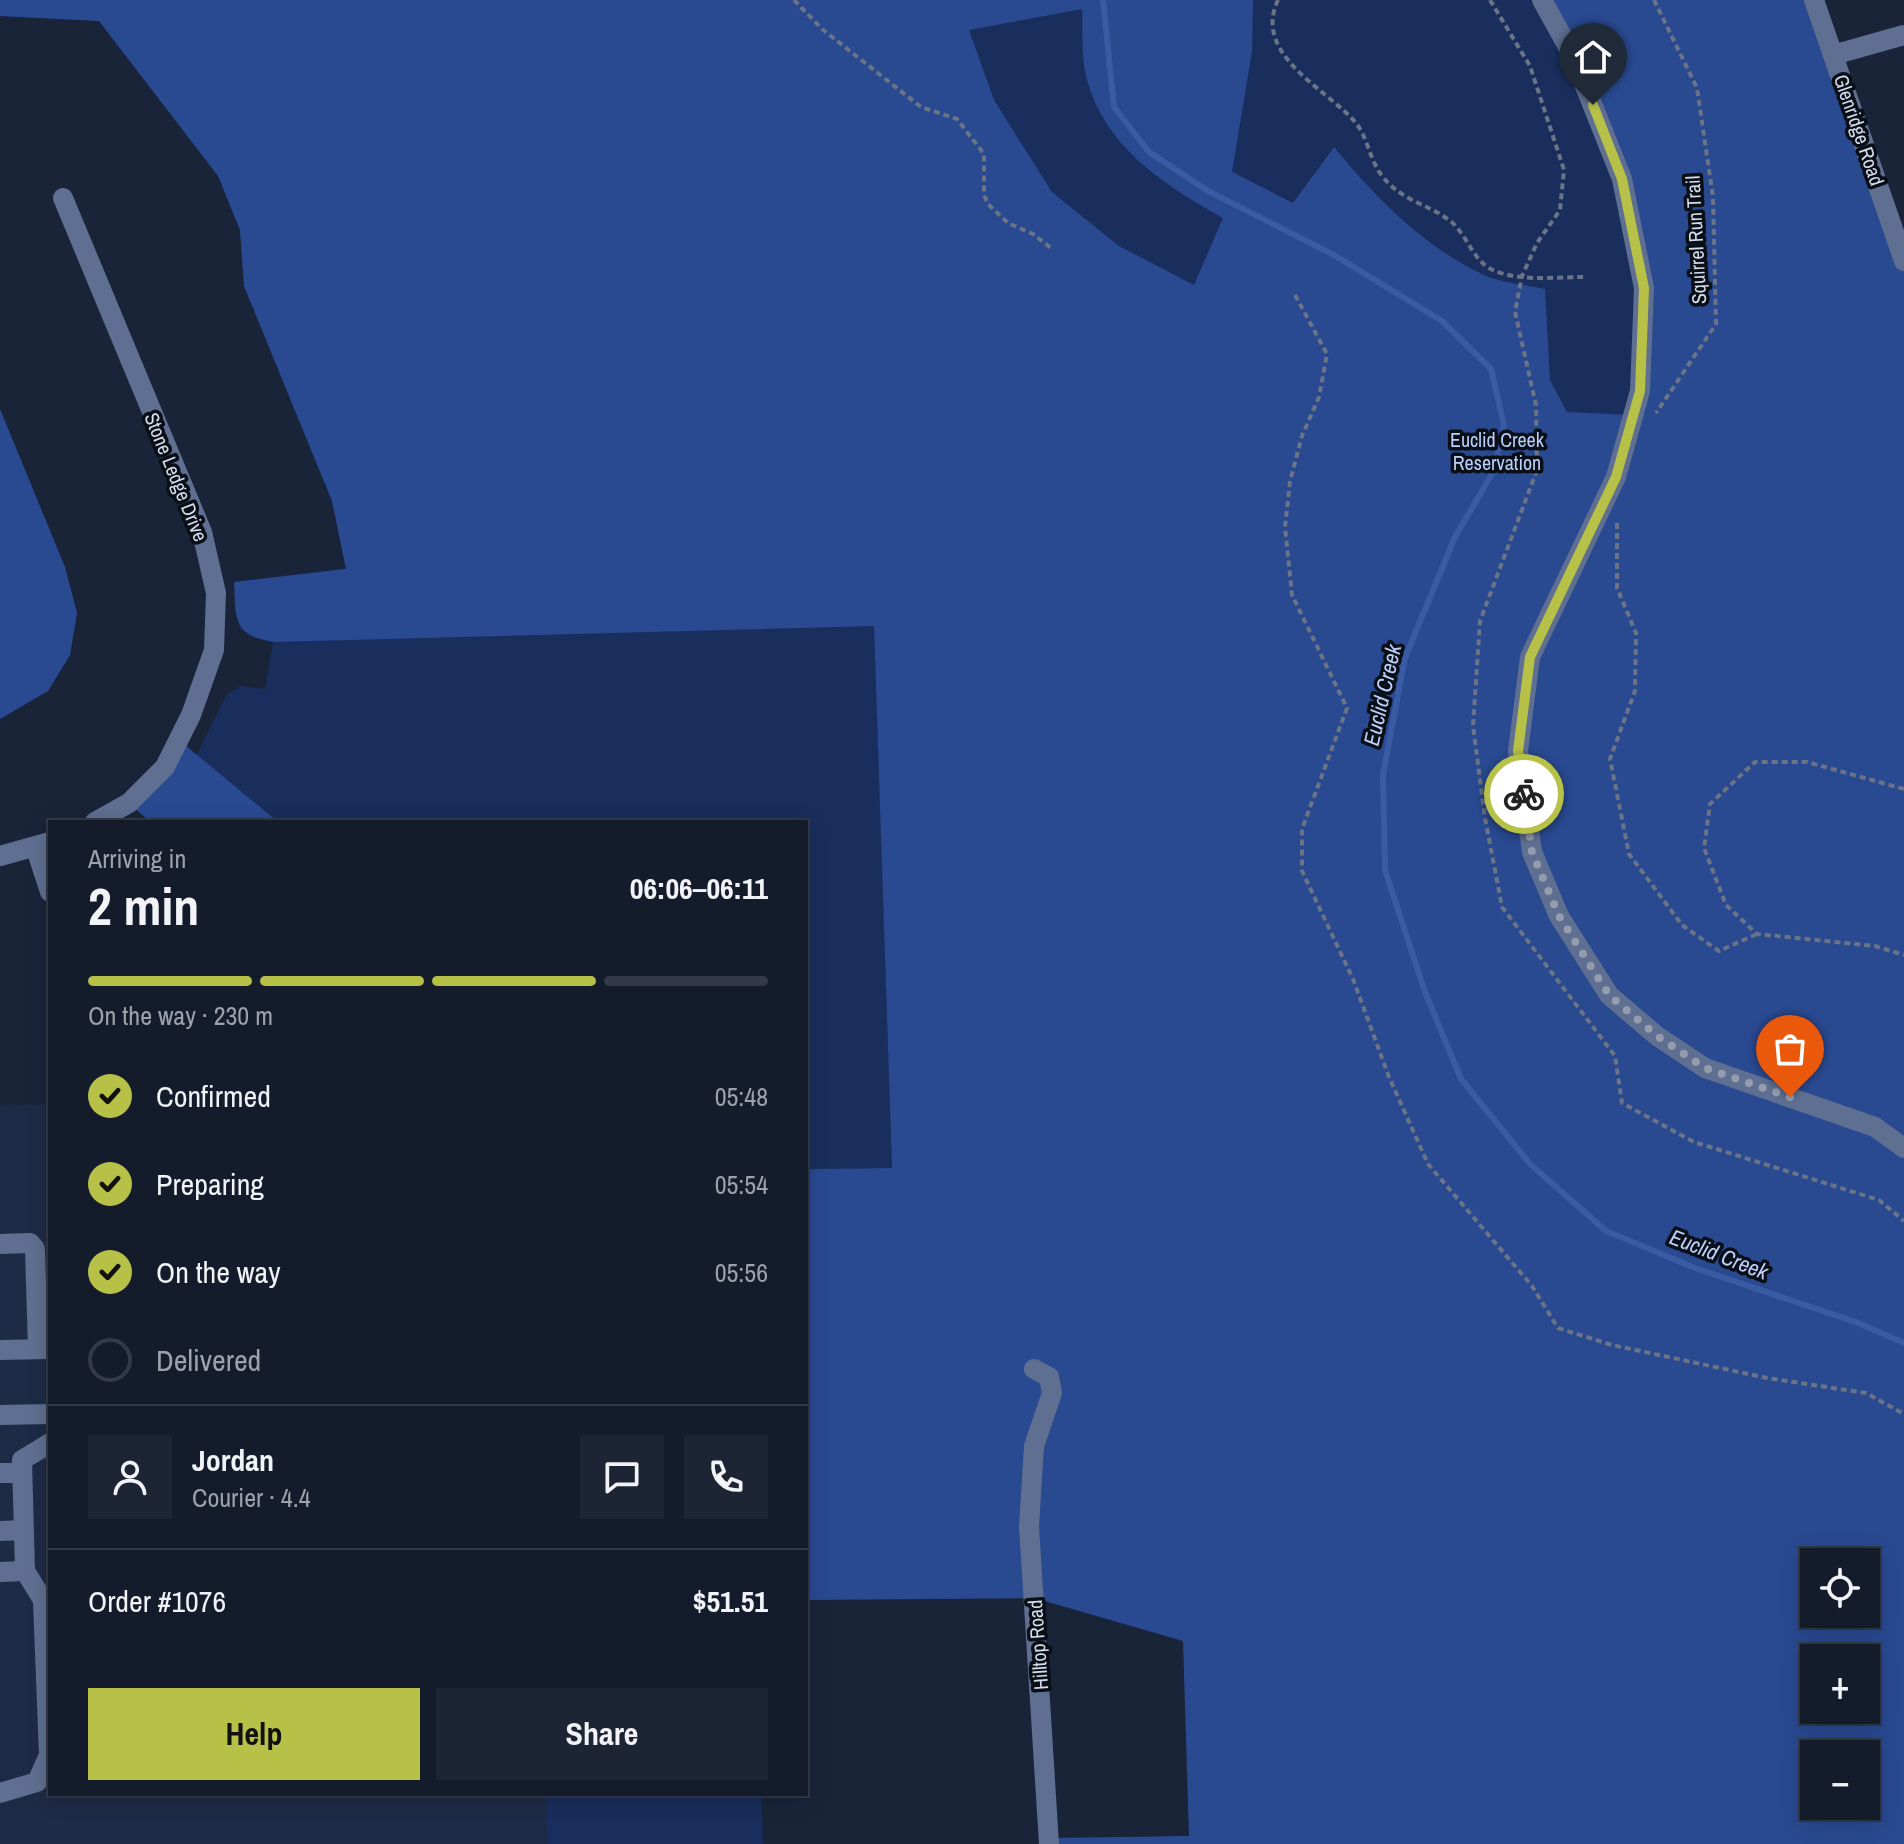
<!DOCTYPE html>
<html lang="en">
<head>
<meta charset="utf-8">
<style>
  body { margin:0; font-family:"Archivo Narrow",sans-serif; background:#1d2433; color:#f1f3f6; height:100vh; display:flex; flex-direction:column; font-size:30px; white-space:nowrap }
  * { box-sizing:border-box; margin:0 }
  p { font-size:26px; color:#9da1a9 }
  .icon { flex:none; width:44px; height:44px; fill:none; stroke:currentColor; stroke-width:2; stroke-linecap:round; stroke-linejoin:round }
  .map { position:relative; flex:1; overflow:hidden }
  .panel { position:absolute; left:48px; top:820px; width:760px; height:976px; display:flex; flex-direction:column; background:#141b2b; border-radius:0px; box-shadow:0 4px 20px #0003,0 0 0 2px #333947 }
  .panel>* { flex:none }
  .tools { position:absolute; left:1800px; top:1548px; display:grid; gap:16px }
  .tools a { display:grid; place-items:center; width:80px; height:80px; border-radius:0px; background:#141b2b; box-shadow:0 4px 20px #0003,0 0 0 2px #333947; font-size:40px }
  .pin { position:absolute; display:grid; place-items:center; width:68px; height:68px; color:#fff; margin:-82px -34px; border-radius:50% 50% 50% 0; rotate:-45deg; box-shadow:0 0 8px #0007 }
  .pin .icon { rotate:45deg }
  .courier { position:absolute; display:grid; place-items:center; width:80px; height:80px; margin:-40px; border:6px solid #b7c148; border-radius:50%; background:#fff; color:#222; box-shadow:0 2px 10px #0007 }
  .head em { font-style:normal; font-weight:700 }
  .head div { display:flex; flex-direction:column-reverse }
  .head { display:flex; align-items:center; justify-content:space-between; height:136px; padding:0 40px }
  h1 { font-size:52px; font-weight:700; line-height:60px }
  .bar { display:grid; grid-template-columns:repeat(4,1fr); gap:12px 8px; align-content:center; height:96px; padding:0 40px }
  .bar i { height:10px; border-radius:6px; background:#333947 }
  .bar .selected { background:#b7c148 }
  .bar p { grid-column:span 4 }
  .line { display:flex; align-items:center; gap:20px; padding:0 40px; border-top:2px solid #333947 }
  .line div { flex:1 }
  .round { display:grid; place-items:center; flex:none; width:84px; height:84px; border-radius:0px; background:#1d2433 }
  ol { padding:0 40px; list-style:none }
  li { display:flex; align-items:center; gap:24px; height:88px }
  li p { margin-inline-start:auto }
  li .icon { padding:8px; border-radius:50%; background:#b7c148; color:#111; stroke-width:4 }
  li:last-child { color:#9da1a9 }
  li i { width:44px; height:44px; border:4px solid #333947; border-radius:50% }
  .primary-button { display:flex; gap:16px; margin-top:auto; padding:16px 40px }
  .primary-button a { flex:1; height:92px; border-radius:0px; background:#b7c148; color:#111; font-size:32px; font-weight:700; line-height:92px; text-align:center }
  .primary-button a+a { background:#1d2433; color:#f1f3f6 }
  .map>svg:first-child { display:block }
  .built { fill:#1e2b46 }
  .green { fill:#192e5c }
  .forest { fill:#294991; fill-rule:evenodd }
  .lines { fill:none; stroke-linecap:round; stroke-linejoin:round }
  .stream { stroke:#395ba4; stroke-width:6 }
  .path { stroke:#6b7486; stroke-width:4; stroke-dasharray:6 4; stroke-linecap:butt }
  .minor { stroke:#5e6f91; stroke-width:20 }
  .done { stroke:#949cad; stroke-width:8; stroke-dasharray:0 14.4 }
  .route { stroke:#b7c148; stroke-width:10 }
  .labels { text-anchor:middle; stroke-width:7; stroke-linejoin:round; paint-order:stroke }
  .street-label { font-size:20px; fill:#d6ddeb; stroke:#090e17 }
  .park-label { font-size:20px; fill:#bacff9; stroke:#090e17 }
  .water-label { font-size:22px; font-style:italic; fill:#bdd2fb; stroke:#090e17 }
</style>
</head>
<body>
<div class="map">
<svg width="1904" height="1844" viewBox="0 0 1904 1844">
  <rect width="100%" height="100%" fill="#1a2439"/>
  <!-- built -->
  <path class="built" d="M 50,1104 L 50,1794 L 546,1794 L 547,1844 L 0,1844 L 0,1105 Z"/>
  <!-- green -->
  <path class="green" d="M 0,0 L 1792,0 L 1904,282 L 1904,1844 L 1813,1844 L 1830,1806 L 1866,1806 L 1866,1754 L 1852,1754 L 1903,1638 L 1880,1573 L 1840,1541 L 1644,1501 L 1546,1487 L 1500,1469 L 1428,1456 L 1382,1443 L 1287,1402 L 1225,1383 L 1279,1145 L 1268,1120 L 1257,1158 L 923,1168 L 921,1096 L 1251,1086 L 1226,1034 L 1126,873 L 1095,706 L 1089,427 L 1096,379 L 893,289 C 891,256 899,223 861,213 L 892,1168 L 806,1169 L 806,822 L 157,822 L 150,814 L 193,762 L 227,694 L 241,686 L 265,689 L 273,642 L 251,637 L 240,628 L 234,582 L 346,568 L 332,501 L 244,286 L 240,230 L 218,176 L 99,21 L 0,16 Z
    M 546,1794 L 761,1794 L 763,1844 L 547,1844 Z"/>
  <!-- forest -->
  <path class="forest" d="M 0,0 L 1253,0 L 1252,51 L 1232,172 L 1293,203 L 1334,147 C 1375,197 1424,247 1484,275 C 1502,283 1526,285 1545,289 L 1550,380 L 1567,412 L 1633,415 L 1644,288 L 1622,180 L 1542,0 L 1814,0 L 1904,261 L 1904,1844 L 1049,1844 L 1049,1838 L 1189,1836 L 1183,1641 L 1034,1598 L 806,1600 L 806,1169 L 892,1168 L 874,626 L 273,642 C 232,634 236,619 234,582 L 346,569 L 332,501 L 244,286 L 240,230 L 218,176 L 99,21 L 0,16 ZM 1082,9 C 1083,30 1081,55 1086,76 C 1104,147 1163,184 1223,218 L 1194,285 L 1119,246 L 1052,192 L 994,100 L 969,30 ZM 1814,1562 L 1866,1562 L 1866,1614 L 1814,1614 ZM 1814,1658 L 1866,1658 L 1866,1710 L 1814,1710 ZM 1814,1754 L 1866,1754 L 1866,1806 L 1814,1806 Z
    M 0,409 L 65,567 L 77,613 L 70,655 L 48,691 L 0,719 Z
    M 179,740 L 278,822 L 150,822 L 129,803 Z"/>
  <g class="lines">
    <!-- stream -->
    <path class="stream" d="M 1103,0 L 1114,107 L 1149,152 L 1208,191 L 1334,255 L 1442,321 L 1491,369 L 1504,425 L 1493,472 L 1455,537 L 1405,658 L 1383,774 L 1385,870 L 1425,992 L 1461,1079 L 1530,1164 L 1606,1231 L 1695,1268 L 1856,1322 L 1904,1343"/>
    <!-- path -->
    <path class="path" d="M 794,0 L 822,29 L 921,107 L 957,119 L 984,154 L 984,195 L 988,204 L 1008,223 L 1033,234 L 1051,248
      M 1278,0 C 1252,55 1326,88 1356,123 C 1368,138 1370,162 1383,177 C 1402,201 1428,204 1449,220 C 1467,233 1472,261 1493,270 C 1519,282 1555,277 1584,277
      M 1490,0 L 1530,66 L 1564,170 L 1560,210 L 1537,243 L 1522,276 L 1515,312 L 1536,405 L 1537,470 L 1480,621 L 1473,726 L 1485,818 L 1502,907 L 1615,1056 L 1622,1103 L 1694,1142 L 1879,1200 L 1904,1221
      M 1654,0 L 1697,88 L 1713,197 L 1716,324 L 1656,413
      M 1295,295 L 1327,354 L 1319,397 L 1302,436 L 1290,481 L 1285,527 L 1292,595 L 1347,708 L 1302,829 L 1302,871 L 1353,979 L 1389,1077 L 1428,1164 L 1532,1286 L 1558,1328 L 1612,1345 L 1767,1378 L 1866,1393 L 1904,1414
      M 1617,523 L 1617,588 L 1636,633 L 1635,691 L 1610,759 L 1629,854 L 1682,925 L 1719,951 L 1757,934
      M 1904,789 L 1807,762 L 1755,762 L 1710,804 L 1704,848 L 1726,905 L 1757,934 L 1875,946 L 1904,955"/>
    <!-- minor -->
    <path class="minor" d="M 1542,0 L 1573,56 L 1622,179 L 1644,288 L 1640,391 L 1616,477 L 1530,657 L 1518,751 L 1532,852 L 1559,916 L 1609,995 L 1657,1036 L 1705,1068 L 1875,1127 L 1904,1148
      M 1814,0 L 1904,261
      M 1833,55 L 1904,35
      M 63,198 L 202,532 L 216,593 L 214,650 L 191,715 L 165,767 L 129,803 L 95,822
      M 35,846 L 50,892
      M 0,856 L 50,842
      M 0,1244 L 30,1243 L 35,1249 L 38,1349
      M 0,1350 L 48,1349
      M 1034,1369 L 1049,1377 L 1052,1393 L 1034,1446 L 1029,1526 L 1049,1844
      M 0,1415 L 50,1414
      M 0,1473 L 22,1473
      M 0,1531 L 24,1530
      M 25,1571 L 22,1460 L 50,1443
      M 0,1572 L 25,1571 L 43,1600 L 49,1755 L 37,1782 L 0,1793"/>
  </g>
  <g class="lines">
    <!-- done -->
    <path class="done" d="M 1524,794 L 1532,852 L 1559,916 L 1609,995 L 1657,1036 L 1705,1068 L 1790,1097"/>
    <!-- route -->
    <path class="route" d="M 1524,794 L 1518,751 L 1530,657 L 1616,477 L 1640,391 L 1644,288 L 1622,179 L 1593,105"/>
  </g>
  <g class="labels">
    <!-- street labels -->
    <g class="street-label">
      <text transform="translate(1859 130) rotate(71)" y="7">Glenridge Road</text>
      <text transform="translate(1696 240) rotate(-93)" y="7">Squirrel Run Trail</text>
      <text transform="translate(176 477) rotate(68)" y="7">Stone Ledge Drive</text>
      <text transform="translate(1038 1645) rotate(-94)" y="7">Hilltop Road</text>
    </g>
    <!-- park labels -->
    <g class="park-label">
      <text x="1497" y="447">Euclid Creek<tspan x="1497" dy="23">Reservation</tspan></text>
    </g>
    <!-- water labels -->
    <g class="water-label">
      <text transform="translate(1382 695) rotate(-77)" y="8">Euclid Creek</text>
      <text transform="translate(1719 1254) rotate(21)" y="8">Euclid Creek</text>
    </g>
  </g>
</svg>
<div class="tools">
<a><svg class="icon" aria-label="locate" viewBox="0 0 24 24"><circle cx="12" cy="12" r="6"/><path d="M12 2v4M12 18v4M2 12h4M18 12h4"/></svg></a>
<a>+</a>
<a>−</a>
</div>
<div class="pin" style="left:1790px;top:1097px;background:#ea580c"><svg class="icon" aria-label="bag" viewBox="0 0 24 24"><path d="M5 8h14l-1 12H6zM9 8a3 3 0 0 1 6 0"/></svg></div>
<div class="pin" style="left:1593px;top:105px;background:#1f2937"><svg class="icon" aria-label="home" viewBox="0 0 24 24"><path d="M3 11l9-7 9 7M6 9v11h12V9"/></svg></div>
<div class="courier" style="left:1524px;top:794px"><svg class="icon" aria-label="bike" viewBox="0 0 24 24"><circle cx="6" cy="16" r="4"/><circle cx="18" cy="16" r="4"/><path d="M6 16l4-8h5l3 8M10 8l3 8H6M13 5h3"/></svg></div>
<section class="panel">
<div class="head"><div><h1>2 min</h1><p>Arriving in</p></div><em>06:06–06:11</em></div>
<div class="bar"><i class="selected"></i><i class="selected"></i><i class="selected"></i><i></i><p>On the way · 230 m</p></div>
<ol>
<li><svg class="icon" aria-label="check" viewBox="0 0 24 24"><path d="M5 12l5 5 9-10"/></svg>Confirmed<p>05:48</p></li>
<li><svg class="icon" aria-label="check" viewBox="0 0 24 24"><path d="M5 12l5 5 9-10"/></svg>Preparing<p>05:54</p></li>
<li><svg class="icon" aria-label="check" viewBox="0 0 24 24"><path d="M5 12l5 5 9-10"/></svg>On the way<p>05:56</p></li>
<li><i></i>Delivered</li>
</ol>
<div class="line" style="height:144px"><a class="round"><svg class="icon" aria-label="person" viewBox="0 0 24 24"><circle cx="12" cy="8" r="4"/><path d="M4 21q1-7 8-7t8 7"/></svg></a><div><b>Jordan</b><p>Courier · 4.4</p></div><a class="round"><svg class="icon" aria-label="chat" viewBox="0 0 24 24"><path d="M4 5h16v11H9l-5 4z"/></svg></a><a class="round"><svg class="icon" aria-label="phone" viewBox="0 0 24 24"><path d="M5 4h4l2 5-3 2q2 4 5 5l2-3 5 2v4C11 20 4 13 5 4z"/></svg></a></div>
<div class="line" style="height:104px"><div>Order #1076</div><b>$51.51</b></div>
<div class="primary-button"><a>Help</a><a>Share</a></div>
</section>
</div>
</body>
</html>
